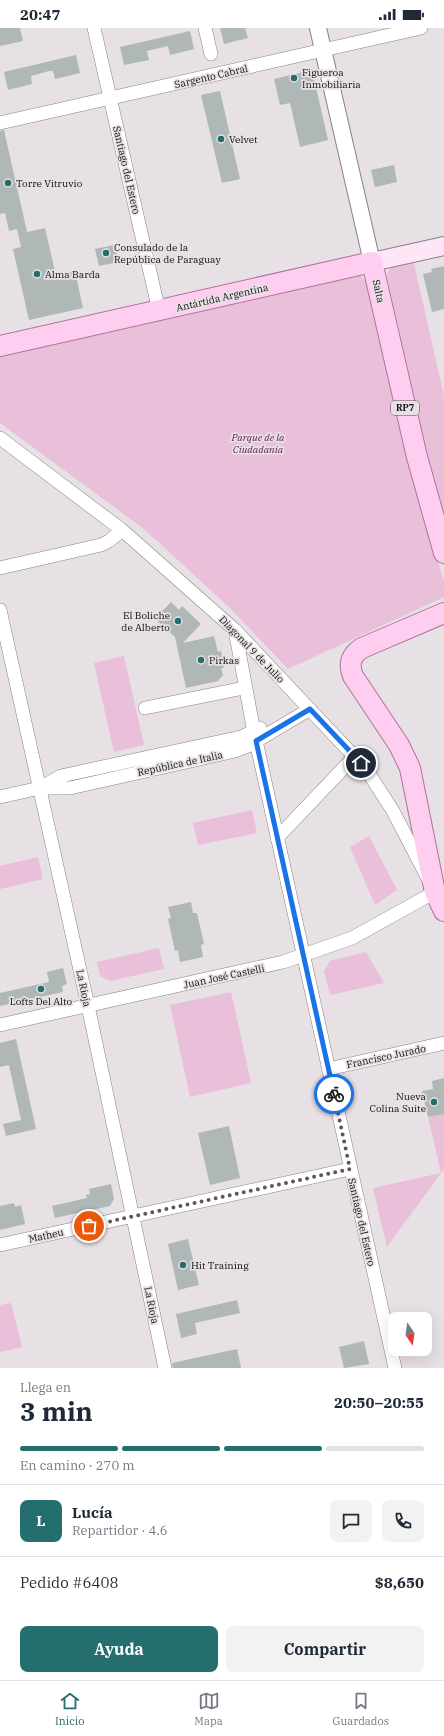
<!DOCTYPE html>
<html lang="es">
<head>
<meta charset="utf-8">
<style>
  body { margin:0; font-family:"IBM Plex Serif",serif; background:#f2f2f3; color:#1f2937; height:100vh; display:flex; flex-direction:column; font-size:15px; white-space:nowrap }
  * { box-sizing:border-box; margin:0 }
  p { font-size:13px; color:#747a83 }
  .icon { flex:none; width:22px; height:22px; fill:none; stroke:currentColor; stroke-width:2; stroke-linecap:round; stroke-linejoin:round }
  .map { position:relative; height:1340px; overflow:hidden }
  .details { display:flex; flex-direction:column; background:#fff; flex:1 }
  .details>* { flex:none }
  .needle { width:26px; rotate:167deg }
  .controls { position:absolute; left:388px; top:1284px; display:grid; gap:8px }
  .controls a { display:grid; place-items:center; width:44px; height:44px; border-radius:8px; background:#fff; box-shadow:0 4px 16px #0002; font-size:20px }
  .pin { position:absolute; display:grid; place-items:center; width:34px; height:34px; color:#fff; margin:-17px; border:2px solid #fff; border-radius:50%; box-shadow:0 1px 4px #0007 }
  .courier { position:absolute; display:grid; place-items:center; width:40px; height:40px; margin:-20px; border:3px solid #1a73e8; border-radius:50%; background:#fff; color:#222; box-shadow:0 1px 5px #0007 }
  .head em { font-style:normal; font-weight:700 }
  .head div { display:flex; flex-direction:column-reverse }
  .head { display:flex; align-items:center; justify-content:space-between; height:68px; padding:0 20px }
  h1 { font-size:26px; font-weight:700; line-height:30px }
  .bar { display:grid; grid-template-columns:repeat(4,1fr); gap:6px 4px; align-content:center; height:48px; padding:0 20px }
  .bar i { height:5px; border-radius:3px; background:#e0e1e3 }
  .bar .active { background:#246f6e }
  .bar p { grid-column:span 4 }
  .line { display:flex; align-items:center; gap:10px; padding:0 20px; border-top:1px solid #e0e1e3 }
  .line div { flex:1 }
  .round { display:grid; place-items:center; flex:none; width:42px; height:42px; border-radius:8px; background:#f2f2f3 }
  .cta { display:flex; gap:8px; margin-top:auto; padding:8px 20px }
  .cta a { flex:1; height:46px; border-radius:8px; background:#246f6e; color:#fff; font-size:16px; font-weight:700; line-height:46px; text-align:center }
  .cta a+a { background:#f2f2f3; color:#1f2937 }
  .status { display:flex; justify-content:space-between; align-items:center; height:28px; padding:0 20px; background:#fff; direction:ltr }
  .status svg { height:11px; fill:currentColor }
  .tabs { display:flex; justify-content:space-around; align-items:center; height:56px; border-top:1px solid #e0e1e3; background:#fff; font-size:11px; color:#747a83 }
  .tabs a { display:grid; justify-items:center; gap:2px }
  .tabs .active { color:#246f6e }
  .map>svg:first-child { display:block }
  .green { fill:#e9bfda }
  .building { fill:#afb7b7 }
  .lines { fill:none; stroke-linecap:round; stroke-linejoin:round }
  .minor-casing { stroke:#888285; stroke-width:14 }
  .tertiary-casing { stroke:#888285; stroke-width:18 }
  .secondary-casing { stroke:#888285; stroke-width:20 }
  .primary-casing { stroke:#ac759a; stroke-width:22 }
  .minor { stroke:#fff; stroke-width:13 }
  .tertiary { stroke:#fff; stroke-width:16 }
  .secondary { stroke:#ffe6f7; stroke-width:18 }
  .primary { stroke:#ffcdef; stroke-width:20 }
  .done { stroke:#5c585b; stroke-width:4; stroke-dasharray:0 7.2 }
  .route { stroke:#1a73e8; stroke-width:5 }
  .poi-dot { fill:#246f6e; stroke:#e7e0e4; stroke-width:1.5 }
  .labels { text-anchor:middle; stroke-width:3.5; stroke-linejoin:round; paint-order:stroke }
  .shield { fill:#e7e0e4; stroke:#514e50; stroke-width:1 }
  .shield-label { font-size:9px; font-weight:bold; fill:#110f11 }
  .poi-label { font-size:10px; fill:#110f11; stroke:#e7e0e4; text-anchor:start }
  .street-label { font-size:10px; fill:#110f11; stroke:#e7e0e4 }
  .park-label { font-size:10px; font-style:italic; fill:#5c1f4b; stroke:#e7e0e4 }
</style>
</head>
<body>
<div class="status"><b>20:47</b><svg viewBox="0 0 49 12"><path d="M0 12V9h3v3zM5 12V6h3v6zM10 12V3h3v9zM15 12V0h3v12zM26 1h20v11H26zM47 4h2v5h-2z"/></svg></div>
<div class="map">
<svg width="444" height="1340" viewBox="0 0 444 1340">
  <rect width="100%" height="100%" fill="#e7e0e4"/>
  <!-- green -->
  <path class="green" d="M 413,231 L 444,368 L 444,490 L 422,406 L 387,248 C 388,235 401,234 413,231 Z
    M 353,247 L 361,248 L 367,256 L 407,430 L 444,554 L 444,569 L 288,641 L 229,579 L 144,501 L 0,395 L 0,329 Z
    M 124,628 L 144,717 L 114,724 L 94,635 Z
    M 252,782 L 257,805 L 198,817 L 193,795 Z
    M 369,808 L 397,862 L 375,877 L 350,819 Z
    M 38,829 L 43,851 L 0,861 L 0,838 Z
    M 159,920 L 164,941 L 110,953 L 100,948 L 97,934 Z
    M 366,924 L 384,955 L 330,967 L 324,943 L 330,933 Z
    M 231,964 L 251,1055 L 190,1069 L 170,977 Z
    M 444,1086 L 444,1141 L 387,1219 L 373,1160 L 441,1145 L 428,1089 Z
    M 11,1275 L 22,1319 L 0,1324 L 0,1277 Z"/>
  <!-- building -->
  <path class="building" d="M 0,0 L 20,0 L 23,13 L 0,18 Z
    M 220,0 L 245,0 L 248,10 L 224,16 Z
    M 190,3 L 194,21 L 170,27 L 168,18 L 147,23 L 149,32 L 124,37 L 120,19 Z
    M 76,27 L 80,45 L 55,51 L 53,43 L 49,43 L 31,48 L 32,56 L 8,62 L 4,44 Z
    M 312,42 L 328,112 L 300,119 L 290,75 L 280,77 L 274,51 Z
    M 220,63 L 240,151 L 222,155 L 201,67 Z
    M 4,102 L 27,204 L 45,200 L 56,248 L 75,243 L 83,280 L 29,292 L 13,221 L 21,219 L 17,201 L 9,203 L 5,185 L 0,186 L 0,103 Z
    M 394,137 L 397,154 L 375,159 L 371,142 Z
    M 114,217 L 119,234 L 99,238 L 95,221 Z
    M 444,238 L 444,281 L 432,284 L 423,246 L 432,244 L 431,241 Z
    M 171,574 L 179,582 L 182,578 L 201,596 L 183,615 L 214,608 L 218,624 L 221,623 L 224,640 L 221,640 L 223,647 L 218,653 L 186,660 L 175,609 L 155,591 Z
    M 191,874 L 193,885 L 197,885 L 204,916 L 201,917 L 203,929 L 180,934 L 178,922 L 175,923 L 168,891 L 171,890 L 168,879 Z
    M 63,940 L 67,956 L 62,958 L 63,964 L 0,978 L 0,965 L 49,954 L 47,944 Z
    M 16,1011 L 36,1101 L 6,1108 L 3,1096 L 21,1092 L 9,1037 L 0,1039 L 0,1015 Z
    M 444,1050 L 444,1086 L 428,1089 L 422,1063 L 433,1061 L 432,1053 Z
    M 229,1098 L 240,1150 L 210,1157 L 198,1105 Z
    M 111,1156 L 114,1171 L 110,1178 L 55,1190 L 52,1178 L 87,1170 L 86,1167 L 90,1166 L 89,1161 Z
    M 14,1175 L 15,1179 L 21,1177 L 25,1196 L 0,1202 L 0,1178 Z
    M 188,1211 L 199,1257 L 178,1262 L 168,1216 Z
    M 237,1272 L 240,1285 L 195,1295 L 197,1306 L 181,1310 L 176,1286 Z
    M 364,1313 L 369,1336 L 344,1340 L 339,1319 Z
    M 237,1321 L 241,1340 L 173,1340 L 172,1335 Z"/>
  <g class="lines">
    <!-- minor casing -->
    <g class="minor-casing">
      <path id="minor" d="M 94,0 L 159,283
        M 205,0 L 211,26
        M 0,95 L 421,0
        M 0,410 L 122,502 L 235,602 L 366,741 L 393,783 L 435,864 L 352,910 L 283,934 L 0,997
        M 0,540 L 101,517 L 109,513 L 122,502
        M 0,582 L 88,978 L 165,1340
        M 235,602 L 254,704 L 395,1340
        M 145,680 L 244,660
        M 40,760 L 61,748 L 241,709 L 260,700
        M 0,769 L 40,760 L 70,760 L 235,723 L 248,718 L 310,681
        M 277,810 L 355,728
        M 328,1041 L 444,1015
        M 0,1217 L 350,1141"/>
    </g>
    <!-- tertiary casing -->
    <g class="tertiary-casing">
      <path id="tertiary" d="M 318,0 L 372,234"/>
    </g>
    <!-- secondary casing -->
    <g class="secondary-casing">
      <path id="secondary" d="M 372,234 L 444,218"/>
    </g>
    <!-- primary casing -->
    <g class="primary-casing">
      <path id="primary" d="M 0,318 L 372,234 L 417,429 L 444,525
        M 444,585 L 362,620 C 351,627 348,636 353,648 L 399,717 L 410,740 L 435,864 L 444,883"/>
    </g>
    <!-- minor -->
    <use href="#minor" class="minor"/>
    <!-- tertiary -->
    <use href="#tertiary" class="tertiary"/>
    <!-- secondary -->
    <use href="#secondary" class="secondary"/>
    <!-- primary -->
    <use href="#primary" class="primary"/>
  </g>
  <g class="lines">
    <!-- done -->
    <path class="done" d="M 89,1198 L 350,1141 L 334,1066"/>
    <!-- route -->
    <path class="route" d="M 334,1066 L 256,713 L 310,681 L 361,735"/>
  </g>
  <!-- markers -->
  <g class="poi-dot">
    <circle cx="294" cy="50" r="4"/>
    <circle cx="221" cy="111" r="4"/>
    <circle cx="8" cy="155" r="4"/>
    <circle cx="106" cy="225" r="4"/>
    <circle cx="37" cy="246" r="4"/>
    <circle cx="178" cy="593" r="4"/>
    <circle cx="201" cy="632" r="4"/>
    <circle cx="41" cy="961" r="4"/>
    <circle cx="434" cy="1074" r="4"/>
    <circle cx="183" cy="1237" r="4"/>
  </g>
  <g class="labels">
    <!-- shield labels -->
    <rect class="shield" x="391" y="373" width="28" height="14" rx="3"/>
    <g class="shield-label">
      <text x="405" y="383">RP7</text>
    </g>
    <!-- poi labels -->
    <g class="poi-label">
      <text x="302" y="48">Figueroa<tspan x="302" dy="12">Inmobiliaria</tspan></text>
      <text x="229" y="115">Velvet</text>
      <text x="16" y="159">Torre Vitruvio</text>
      <text x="114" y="223">Consulado de la<tspan x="114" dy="12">República de Paraguay</tspan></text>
      <text x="45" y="250">Alma Barda</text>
      <text x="170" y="591" text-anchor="end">El Boliche<tspan x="170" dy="12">de Alberto</tspan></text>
      <text x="209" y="636">Pirkas</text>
      <text x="41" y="977" text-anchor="middle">Lofts Del Alto</text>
      <text x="426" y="1072" text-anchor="end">Nueva<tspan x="426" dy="12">Colina Suite</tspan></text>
      <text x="191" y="1241">Hit Training</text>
    </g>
    <!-- street labels -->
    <g class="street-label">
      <text transform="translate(211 48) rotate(-13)" y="4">Sargento Cabral</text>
      <text transform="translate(127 142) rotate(77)" y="4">Santiago del Estero</text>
      <text transform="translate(379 263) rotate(77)" y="4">Salta</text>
      <text transform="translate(222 269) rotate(-13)" y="4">Antártida Argentina</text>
      <text transform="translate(252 621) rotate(46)" y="4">Diagonal 9 de Julio</text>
      <text transform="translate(180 735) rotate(-12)" y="4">República de Italia</text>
      <text transform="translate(224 948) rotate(-12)" y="4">Juan José Castelli</text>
      <text transform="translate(84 960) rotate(78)" y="4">La Rioja</text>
      <text transform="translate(386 1028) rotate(-12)" y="4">Francisco Jurado</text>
      <text transform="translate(362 1194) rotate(77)" y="4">Santiago del Estero</text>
      <text transform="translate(46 1207) rotate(-12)" y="4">Matheu</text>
      <text transform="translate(152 1277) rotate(78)" y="4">La Rioja</text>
    </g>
    <!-- park labels -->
    <g class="park-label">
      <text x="258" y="413">Parque de la<tspan x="258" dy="12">Ciudadanía</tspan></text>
    </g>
  </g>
</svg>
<div class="controls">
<a><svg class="needle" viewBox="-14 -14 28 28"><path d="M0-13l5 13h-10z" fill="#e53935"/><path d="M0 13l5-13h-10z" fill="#747a83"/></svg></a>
</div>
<div class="pin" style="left:89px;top:1198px;background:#ea580c"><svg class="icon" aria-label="bag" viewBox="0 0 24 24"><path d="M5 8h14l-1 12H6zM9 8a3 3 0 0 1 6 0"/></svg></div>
<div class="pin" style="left:361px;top:735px;background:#1f2937"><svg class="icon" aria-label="home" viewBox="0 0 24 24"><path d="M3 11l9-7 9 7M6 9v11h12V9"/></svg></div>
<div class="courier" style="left:334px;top:1066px"><svg class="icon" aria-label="bike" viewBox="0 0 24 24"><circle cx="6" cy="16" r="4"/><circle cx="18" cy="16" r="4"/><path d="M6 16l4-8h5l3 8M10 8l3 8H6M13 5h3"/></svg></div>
</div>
<section class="details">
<div class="head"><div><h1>3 min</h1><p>Llega en</p></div><em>20:50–20:55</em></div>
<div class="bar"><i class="active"></i><i class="active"></i><i class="active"></i><i></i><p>En camino · 270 m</p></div>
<div class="line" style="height:72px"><b class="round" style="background:#246f6e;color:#fff">L</b><div><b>Lucía</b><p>Repartidor · 4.6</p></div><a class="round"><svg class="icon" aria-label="chat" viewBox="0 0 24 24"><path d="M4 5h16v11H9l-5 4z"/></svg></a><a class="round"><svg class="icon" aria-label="phone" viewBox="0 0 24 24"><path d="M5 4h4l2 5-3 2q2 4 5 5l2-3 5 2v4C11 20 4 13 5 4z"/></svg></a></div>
<div class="line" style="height:52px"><div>Pedido #6408</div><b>$8,650</b></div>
<div class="cta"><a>Ayuda</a><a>Compartir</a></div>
</section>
<nav class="tabs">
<a class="active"><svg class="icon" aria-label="home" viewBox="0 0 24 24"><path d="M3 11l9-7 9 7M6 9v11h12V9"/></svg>Inicio</a>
<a><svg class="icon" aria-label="map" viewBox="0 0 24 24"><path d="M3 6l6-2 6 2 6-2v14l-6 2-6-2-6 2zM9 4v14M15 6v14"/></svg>Mapa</a>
<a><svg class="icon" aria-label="saved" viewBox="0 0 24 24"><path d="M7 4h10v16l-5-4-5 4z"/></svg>Guardados</a>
</nav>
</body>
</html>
